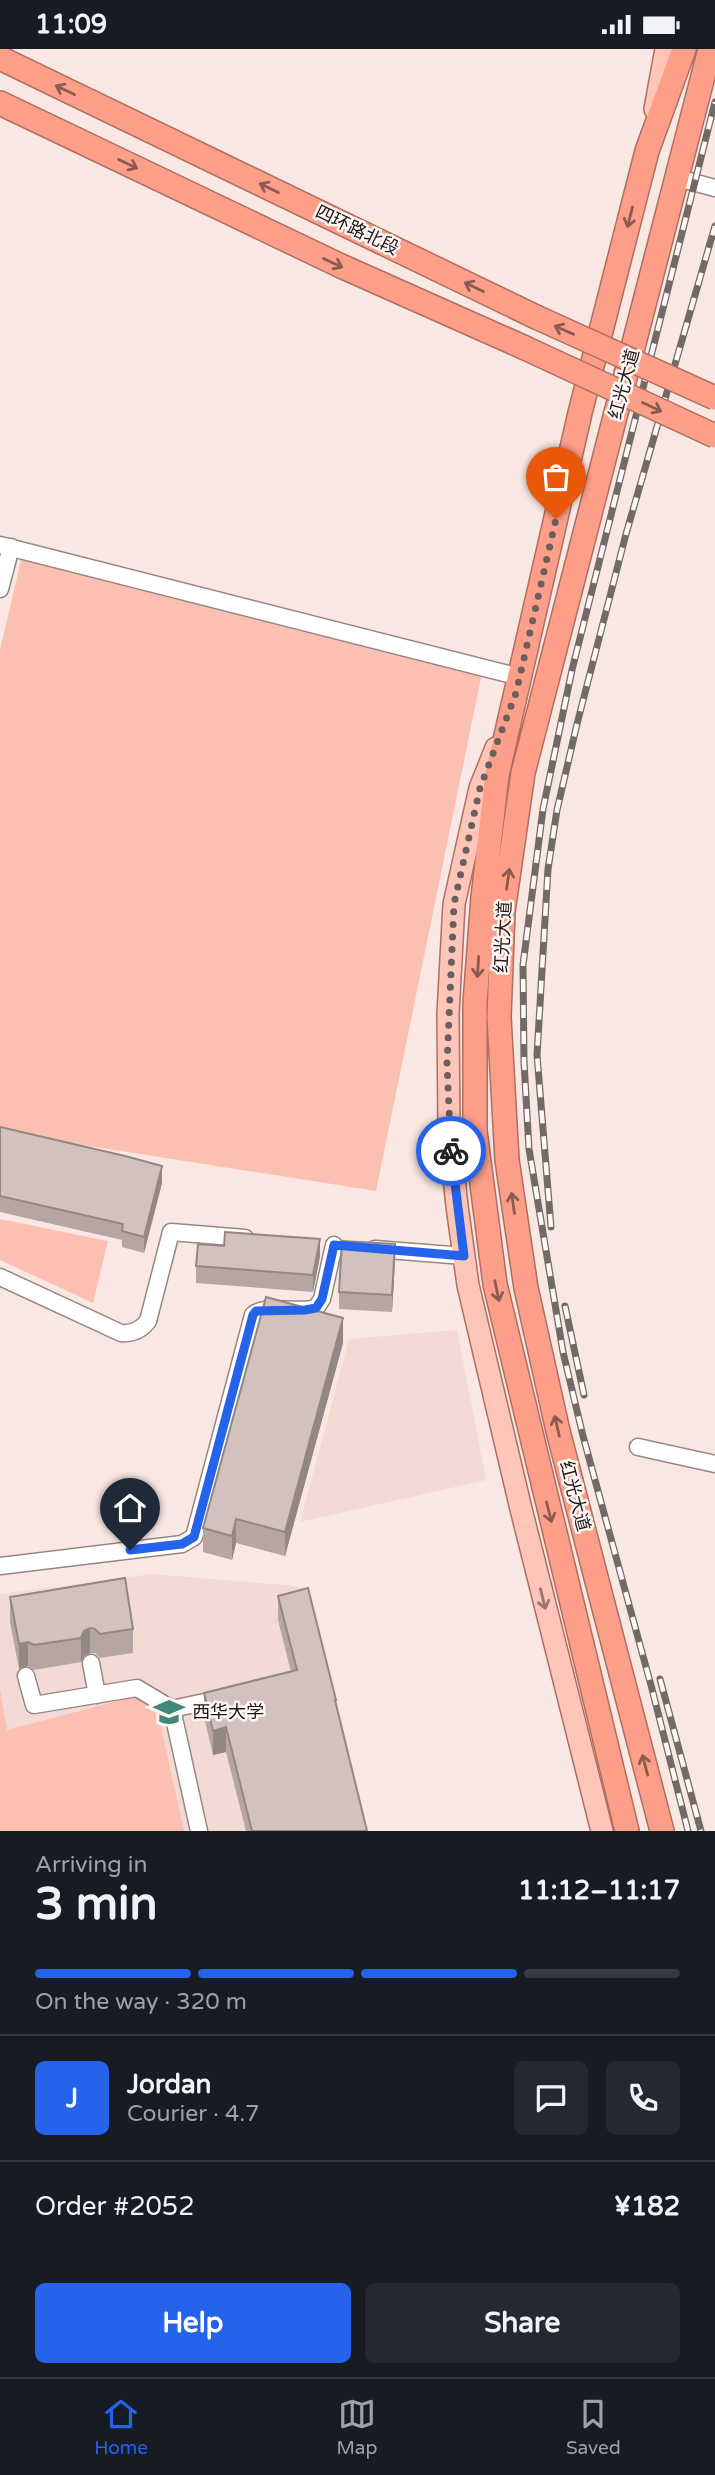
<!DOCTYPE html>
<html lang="en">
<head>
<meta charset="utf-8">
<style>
  body { margin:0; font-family:"Varela Round","Noto Sans SC",sans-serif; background:#242831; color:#f1f3f6; height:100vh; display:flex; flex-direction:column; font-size:26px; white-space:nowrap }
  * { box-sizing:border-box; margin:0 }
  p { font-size:23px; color:#9ea1a6 }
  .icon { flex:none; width:38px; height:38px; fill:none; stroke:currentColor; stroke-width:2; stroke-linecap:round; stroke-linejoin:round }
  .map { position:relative; height:1782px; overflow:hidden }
  .sheet { display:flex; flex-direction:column; background:#171b24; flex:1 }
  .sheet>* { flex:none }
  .pin { position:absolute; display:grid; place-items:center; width:60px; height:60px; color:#fff; margin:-72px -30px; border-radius:50% 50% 50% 0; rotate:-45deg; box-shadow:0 0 7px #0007 }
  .pin .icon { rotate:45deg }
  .courier { position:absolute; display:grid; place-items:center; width:70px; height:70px; margin:-35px; border:5px solid #2563eb; border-radius:50%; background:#fff; color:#222; box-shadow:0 2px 9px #0007 }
  .head em { font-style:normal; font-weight:800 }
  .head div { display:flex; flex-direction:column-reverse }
  .head { display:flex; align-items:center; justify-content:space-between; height:119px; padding:0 35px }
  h1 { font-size:46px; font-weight:800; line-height:52px }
  .bar { display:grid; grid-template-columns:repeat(4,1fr); gap:10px 7px; align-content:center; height:84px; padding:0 35px }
  .bar i { height:9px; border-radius:5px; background:#363941 }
  .bar .active { background:#2563eb }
  .bar p { grid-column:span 4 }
  .line { display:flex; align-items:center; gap:18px; padding:0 35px; border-top:2px solid #363941 }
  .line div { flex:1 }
  .round { display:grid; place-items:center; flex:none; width:74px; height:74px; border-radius:10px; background:#242831 }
  .cta { display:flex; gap:14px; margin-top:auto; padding:14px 35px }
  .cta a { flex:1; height:80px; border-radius:10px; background:#2563eb; color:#fff; font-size:28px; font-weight:800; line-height:80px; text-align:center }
  .cta a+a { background:#242831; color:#f1f3f6 }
  .status { display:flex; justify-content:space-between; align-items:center; height:49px; padding:0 35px; background:#171b24; direction:ltr }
  .status svg { height:19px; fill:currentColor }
  .tabs { display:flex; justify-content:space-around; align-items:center; height:98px; border-top:2px solid #363941; background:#171b24; font-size:19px; color:#9ea1a6 }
  .tabs a { display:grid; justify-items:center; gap:4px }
  .tabs .active { color:#2563eb }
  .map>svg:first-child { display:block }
  .built { fill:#f4dad4 }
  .green { fill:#fcc0b2 }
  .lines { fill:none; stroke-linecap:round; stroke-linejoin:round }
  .minor-casing { stroke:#978783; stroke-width:19 }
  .major-casing { stroke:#ae6e60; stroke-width:24 }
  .highway-casing { stroke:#ae6e60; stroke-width:26 }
  .minor { stroke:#fff; stroke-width:16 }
  .major { stroke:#fec5b8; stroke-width:21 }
  .highway { stroke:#fd9e89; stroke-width:23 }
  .rail-casing { stroke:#736966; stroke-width:7 }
  .rail { stroke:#fef7f5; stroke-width:4.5; stroke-dasharray:13; stroke-linecap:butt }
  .highway-bridge-casing { stroke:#ae6e60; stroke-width:26; stroke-linecap:butt }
  .highway-bridge { stroke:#fd9e89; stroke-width:23 }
  .wall { fill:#b5a6a3 }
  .shaded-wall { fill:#938784 }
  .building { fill:#d2c1bd; stroke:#938784; stroke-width:2 }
  .oneway { stroke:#8c5a4f }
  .oneway2 { stroke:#98766f }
  .done { stroke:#695f5d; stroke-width:7; stroke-dasharray:0 12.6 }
  .route { stroke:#2563eb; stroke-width:9 }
  .labels { text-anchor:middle; stroke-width:5; stroke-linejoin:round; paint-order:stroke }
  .street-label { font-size:18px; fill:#1c1615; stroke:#fef7f5 }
  .poi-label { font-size:18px; fill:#1c1615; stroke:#fef7f5; text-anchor:start }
</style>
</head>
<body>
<div class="status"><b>11:09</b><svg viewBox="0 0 49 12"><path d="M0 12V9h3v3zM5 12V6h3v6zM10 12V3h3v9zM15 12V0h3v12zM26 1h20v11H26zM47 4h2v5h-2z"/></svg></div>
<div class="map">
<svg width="715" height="1782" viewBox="0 0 715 1782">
  <rect width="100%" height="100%" fill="#f9e7e3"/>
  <!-- built -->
  <path class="built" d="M 457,1281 L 486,1431 L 300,1473 L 349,1290 Z
    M 152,1525 L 295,1537 L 307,1542 L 367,1782 L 0,1782 L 0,1545 Z"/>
  <!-- green -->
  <path class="green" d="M 21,511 L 56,517 L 482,624 L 376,1142 L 0,1083 L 0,601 Z
    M 0,1170 L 108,1192 L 93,1254 L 0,1211 Z
    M 0,1640 L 7,1681 L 137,1647 L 157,1660 L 184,1782 L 0,1782 Z"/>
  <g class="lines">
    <!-- minor casing -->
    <g class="minor-casing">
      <path id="minor" d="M 678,129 L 715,139
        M 0,496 L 520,628
        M 0,540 L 11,498
        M 375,1200 L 464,1207
        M 0,1228 L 121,1284 C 132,1285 141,1281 148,1272 L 171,1183 L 245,1189
        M 638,1398 L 715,1415
        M 0,1517 L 182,1495 L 194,1488 L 253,1266 C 265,1254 298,1265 316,1259 L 322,1250 L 334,1196
        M 91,1614 L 97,1646
        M 26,1627 L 34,1656 L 137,1639 L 172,1660 L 199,1782
        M 172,1660 L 209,1652"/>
    </g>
    <!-- major casing -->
    <g class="major-casing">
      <path id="major" d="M 655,60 L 666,0
        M 496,699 L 480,739 L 454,855 L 448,965 L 449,1080 L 457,1157 L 468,1236 L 521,1460 L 602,1782"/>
    </g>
    <!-- highway casing -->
    <g class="highway-casing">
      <path id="highway" d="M 0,9 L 536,268
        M 0,54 L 341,217 L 523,298
        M 627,1782 L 495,1235 L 475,1082 L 475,954 L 483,848 L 497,726 L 580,364 L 647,102 L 684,0
        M 662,1782 L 558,1382 L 526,1239 L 507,1111 L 499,968 L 503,863 L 523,724 L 710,0"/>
    </g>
    <!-- minor -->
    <use href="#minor" class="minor"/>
    <!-- major -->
    <use href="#major" class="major"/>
    <!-- highway -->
    <use href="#highway" class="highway"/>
    <!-- rail casing -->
    <g class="rail-casing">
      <path id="rail" d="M 551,1178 L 537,1006 L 548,820 L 557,761 L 577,675 L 626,485 L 715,177
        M 565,1257 L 584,1346
        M 660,1630 L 701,1782
        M 688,1782 L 652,1640 L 583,1387 L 563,1303 L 529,1100 L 524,1013 L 523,916 L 543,760 L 572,621 L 715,53"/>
    </g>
    <!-- rail -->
    <use href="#rail" class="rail"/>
    <!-- highway-bridge casing -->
    <g class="highway-bridge-casing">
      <path id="highway-bridge" d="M 536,268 L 715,349
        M 523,298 L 715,387"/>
    </g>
    <!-- highway-bridge -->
    <use href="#highway-bridge" class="highway-bridge"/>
  </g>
  <!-- wall -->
  <path class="wall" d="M 0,1078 L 162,1134 L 144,1204 L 122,1198 L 122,1191 L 0,1163 Z
    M 224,1197 L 320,1207 L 313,1243 L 196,1234 L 196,1217 Z
    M 395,1212 L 392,1263 L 339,1260 L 339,1243 Z
    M 343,1294 L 285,1507 L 236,1494 L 232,1511 L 203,1503 L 203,1479 Z
    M 278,1547 L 336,1659 L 367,1782 L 246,1782 L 226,1703 L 213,1706 L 204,1668 L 204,1644 L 291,1623 L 278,1571 Z
    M 10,1548 L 133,1580 L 133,1604 L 100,1609 L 95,1604 L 90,1604 L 84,1607 L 81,1613 L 34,1621 L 28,1617 L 19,1620 L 10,1573 Z"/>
  <!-- shaded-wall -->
  <path class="shaded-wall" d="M 162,1117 L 162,1134 L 144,1204 L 144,1188 Z
    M 320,1190 L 320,1207 L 313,1243 L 313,1226 Z
    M 395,1195 L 395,1212 L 392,1263 L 392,1246 Z
    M 343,1269 L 343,1294 L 285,1507 L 285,1483 Z
    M 236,1470 L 236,1494 L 232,1511 L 232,1487 Z
    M 90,1579 L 90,1604 L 84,1607 L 81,1613 L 81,1589 L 84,1582 Z
    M 28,1593 L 28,1617 L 19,1620 L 19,1595 Z
    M 226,1678 L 226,1703 L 213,1706 L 213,1682 Z"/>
  <!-- building -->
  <path class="building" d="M 0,1078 L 125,1107 L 162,1117 L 144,1188 L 122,1182 L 123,1175 L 0,1147 Z
    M 225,1183 L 320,1190 L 313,1226 L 196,1217 L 198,1195 L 224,1197 Z
    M 342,1192 L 395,1195 L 392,1246 L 339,1243 Z
    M 266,1248 L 343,1269 L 285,1483 L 236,1470 L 232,1487 L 203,1479 Z
    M 125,1529 L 133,1580 L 100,1585 L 95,1580 L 90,1579 L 84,1582 L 81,1589 L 34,1596 L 28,1593 L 19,1595 L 10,1548 Z
    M 308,1539 L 336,1651 L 335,1651 L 367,1782 L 252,1782 L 226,1678 L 213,1682 L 204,1644 L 297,1621 L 278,1547 Z"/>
  <!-- one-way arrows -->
  <defs><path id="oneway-shaft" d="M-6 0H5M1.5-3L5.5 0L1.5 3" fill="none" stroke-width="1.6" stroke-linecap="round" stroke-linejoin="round" transform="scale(1.75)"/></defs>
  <g class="oneway">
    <use href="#oneway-shaft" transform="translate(65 41) rotate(-154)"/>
    <use href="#oneway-shaft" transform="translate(128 115) rotate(26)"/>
    <use href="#oneway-shaft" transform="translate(269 139) rotate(-154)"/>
    <use href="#oneway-shaft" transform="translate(630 168) rotate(104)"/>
    <use href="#oneway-shaft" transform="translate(333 214) rotate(25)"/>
    <use href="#oneway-shaft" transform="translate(474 238) rotate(-154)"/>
    <use href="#oneway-shaft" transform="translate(564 281) rotate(-156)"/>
    <use href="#oneway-shaft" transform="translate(652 358) rotate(25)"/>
    <use href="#oneway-shaft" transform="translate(508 830) rotate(-82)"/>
    <use href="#oneway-shaft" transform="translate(478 918) rotate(94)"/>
    <use href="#oneway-shaft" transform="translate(513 1154) rotate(-98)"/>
    <use href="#oneway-shaft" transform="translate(497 1242) rotate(78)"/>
    <use href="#oneway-shaft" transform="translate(557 1377) rotate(-103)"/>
    <use href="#oneway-shaft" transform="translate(549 1463) rotate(76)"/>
    <use href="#oneway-shaft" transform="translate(645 1716) rotate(-105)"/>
  </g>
  <use class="oneway2" href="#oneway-shaft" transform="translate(543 1550) rotate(76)"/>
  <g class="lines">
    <!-- done -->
    <path class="done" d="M 451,1102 L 447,1015 L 454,855 L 480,739 L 516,644 L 556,470"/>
    <!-- route -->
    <path class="route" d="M 130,1501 L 182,1495 L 194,1488 L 253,1266 L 256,1262 L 305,1261 L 316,1259 L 322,1250 L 334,1196 L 464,1207 L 451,1102"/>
  </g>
  <!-- icons -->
  <defs>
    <g id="university-bare" transform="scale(2.415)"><path d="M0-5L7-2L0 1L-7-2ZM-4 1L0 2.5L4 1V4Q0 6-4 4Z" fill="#41877d" stroke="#fef7f5" stroke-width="2.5" paint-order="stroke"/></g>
  </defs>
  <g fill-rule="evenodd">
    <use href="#university-bare" x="169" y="1663"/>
  </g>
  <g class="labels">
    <!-- street labels -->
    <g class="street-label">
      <text transform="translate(357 181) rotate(26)" y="6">四环路北段</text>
      <text transform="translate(624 335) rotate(-75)" y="6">红光大道</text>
      <text transform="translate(503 888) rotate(-87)" y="6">红光大道</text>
      <text transform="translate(575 1447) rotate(75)" y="6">红光大道</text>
    </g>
    <!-- poi labels -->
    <g class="poi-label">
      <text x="192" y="1669">西华大学</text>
    </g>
  </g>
</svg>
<div class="pin" style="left:556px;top:470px;background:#ea580c"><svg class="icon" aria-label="bag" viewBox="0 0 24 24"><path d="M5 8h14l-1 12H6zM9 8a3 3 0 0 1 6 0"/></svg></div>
<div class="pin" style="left:130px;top:1501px;background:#1f2937"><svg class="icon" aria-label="home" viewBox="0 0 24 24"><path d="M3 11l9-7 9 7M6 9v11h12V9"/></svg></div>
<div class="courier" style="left:451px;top:1102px"><svg class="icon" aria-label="bike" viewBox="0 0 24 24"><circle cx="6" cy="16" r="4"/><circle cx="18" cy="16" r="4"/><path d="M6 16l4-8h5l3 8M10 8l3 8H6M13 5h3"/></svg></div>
</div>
<section class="sheet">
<div class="head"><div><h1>3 min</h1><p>Arriving in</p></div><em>11:12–11:17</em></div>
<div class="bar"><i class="active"></i><i class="active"></i><i class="active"></i><i></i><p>On the way · 320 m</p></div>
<div class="line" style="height:126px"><b class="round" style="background:#2563eb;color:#fff">J</b><div><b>Jordan</b><p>Courier · 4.7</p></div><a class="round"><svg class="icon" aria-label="chat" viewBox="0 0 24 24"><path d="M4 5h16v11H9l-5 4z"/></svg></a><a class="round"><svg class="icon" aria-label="phone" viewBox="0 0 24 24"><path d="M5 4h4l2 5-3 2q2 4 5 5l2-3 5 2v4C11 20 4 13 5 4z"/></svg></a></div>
<div class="line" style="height:91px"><div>Order #2052</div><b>¥182</b></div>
<div class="cta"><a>Help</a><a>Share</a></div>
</section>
<nav class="tabs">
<a class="active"><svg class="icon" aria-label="home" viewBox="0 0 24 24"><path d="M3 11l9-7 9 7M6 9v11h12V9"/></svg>Home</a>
<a><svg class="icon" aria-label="map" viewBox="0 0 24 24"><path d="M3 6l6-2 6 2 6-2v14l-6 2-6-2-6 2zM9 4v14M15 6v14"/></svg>Map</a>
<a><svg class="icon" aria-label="saved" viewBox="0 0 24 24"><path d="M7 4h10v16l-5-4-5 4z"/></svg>Saved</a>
</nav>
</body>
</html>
